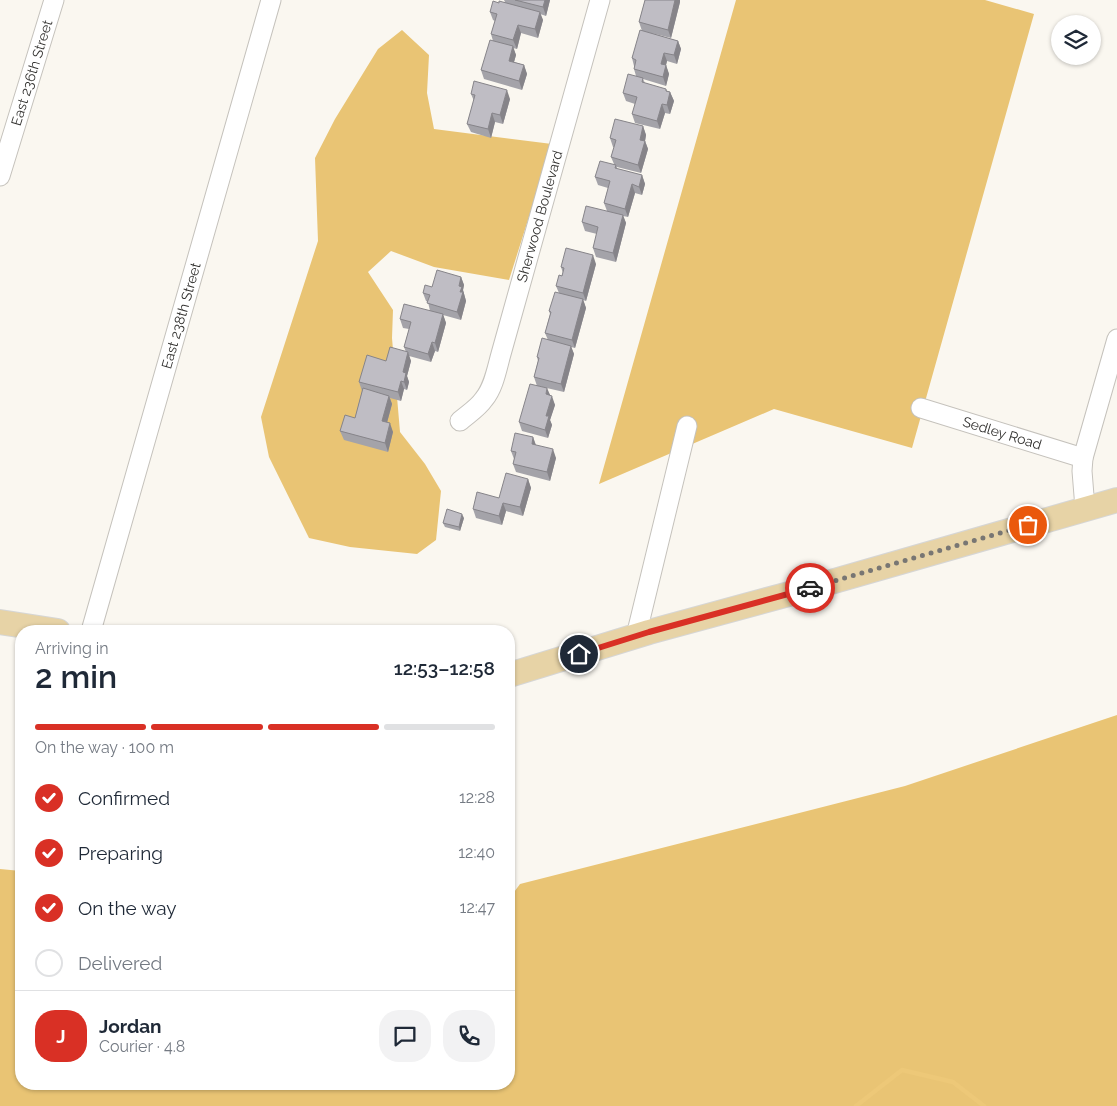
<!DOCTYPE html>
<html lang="en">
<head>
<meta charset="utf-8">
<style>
  body { margin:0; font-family:Raleway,sans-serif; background:#f2f2f3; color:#1f2937; height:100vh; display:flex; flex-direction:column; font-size:19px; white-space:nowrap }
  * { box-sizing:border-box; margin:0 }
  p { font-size:16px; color:#747a83 }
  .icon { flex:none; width:28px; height:28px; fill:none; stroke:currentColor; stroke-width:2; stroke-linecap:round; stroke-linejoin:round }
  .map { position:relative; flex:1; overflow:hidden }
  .panel { position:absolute; left:15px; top:625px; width:500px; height:465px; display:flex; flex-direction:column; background:#fff; border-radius:20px; box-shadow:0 1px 4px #0004 }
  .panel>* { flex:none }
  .controls { position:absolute; left:1051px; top:15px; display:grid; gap:10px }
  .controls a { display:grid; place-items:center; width:50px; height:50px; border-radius:50%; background:#fff; box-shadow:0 1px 4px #0004; font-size:25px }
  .pin { position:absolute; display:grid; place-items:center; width:42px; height:42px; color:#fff; margin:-21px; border:2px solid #fff; border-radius:50%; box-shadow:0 1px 5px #0007 }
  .courier { position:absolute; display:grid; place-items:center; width:50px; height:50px; margin:-25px; border:4px solid #d93025; border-radius:50%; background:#fff; color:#222; box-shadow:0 1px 6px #0007 }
  .overview em { font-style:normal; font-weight:600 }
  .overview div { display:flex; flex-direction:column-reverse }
  .overview { display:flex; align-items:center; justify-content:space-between; height:85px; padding:0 20px }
  h1 { font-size:32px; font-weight:600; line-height:38px }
  .bar { display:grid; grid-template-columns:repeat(4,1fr); gap:8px 5px; align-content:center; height:60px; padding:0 20px }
  .bar i { height:6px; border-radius:4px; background:#e0e1e3 }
  .bar .selected { background:#d93025 }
  .bar p { grid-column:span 4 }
  .line { display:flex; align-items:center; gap:12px; padding:0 20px; border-top:1px solid #e0e1e3 }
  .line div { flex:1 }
  .round { display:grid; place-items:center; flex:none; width:52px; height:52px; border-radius:20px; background:#f2f2f3 }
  ol { padding:0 20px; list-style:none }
  li { display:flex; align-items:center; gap:15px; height:55px }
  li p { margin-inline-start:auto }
  li .icon { padding:5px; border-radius:50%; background:#d93025; color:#fff; stroke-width:4 }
  li:last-child { color:#747a83 }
  li i { width:28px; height:28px; border:2px solid #e0e1e3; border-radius:50% }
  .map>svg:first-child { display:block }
  .forest { fill:#e9c474 }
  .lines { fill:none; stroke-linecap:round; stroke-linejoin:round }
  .stream { stroke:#edc878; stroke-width:4.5 }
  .minor-casing { stroke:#c5c2bc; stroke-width:21 }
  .major-casing { stroke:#d6d6d5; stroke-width:26 }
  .minor { stroke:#fff; stroke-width:19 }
  .major { stroke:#e7d3a6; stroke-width:24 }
  .wall { fill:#a4a3a9 }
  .shaded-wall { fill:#868489 }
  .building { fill:#bfbdc4; stroke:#868489 }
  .done { stroke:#787673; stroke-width:5; stroke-dasharray:0 9 }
  .route { stroke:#d93025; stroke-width:6 }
  .labels { text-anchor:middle; stroke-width:4; stroke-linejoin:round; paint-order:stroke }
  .street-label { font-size:14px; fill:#32312f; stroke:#fff }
</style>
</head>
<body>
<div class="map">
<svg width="1117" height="1106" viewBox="0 0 1117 1106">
  <rect width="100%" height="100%" fill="#faf7f0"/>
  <!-- forest -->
  <path class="forest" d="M 736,0 L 985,0 L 1034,14 L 912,448 L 774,409 L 599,484 Z
    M 402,30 L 429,55 L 427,93 L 434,129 L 552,144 L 509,280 L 434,267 L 391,251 L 368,272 L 393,310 L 392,338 L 400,432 L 425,464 L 441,491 L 436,540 L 417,554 L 350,547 L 309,538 L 269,457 L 261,417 L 318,241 L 315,158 L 335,119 L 378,49 Z
    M 1117,715 L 1117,1106 L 0,1106 L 0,869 L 21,871 L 21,1084 L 509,1084 L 509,899 L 520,884 L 905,786 Z"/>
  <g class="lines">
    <!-- stream -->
    <path class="stream" d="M 856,1106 L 902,1070 L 953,1082 L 984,1106"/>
    <!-- minor casing -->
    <g class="minor-casing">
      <g id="minor">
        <path id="s1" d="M 0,176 L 54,0"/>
        <path id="s2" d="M 921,408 L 1083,458"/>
        <path id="s3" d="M 460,421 C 468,414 478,408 484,399 C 494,387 497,368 501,354 L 600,0"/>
        <path d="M 1085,508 L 1082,471 L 1083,458 L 1117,339"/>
        <path id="s4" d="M 91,631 L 271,0"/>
        <path d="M 636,636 L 687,426"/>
      </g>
    </g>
    <!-- major casing -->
    <g class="major-casing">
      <path id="major" d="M 0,622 L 58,631
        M 509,675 L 649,632 L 789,594 L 1117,500"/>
    </g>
    <!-- minor -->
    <use href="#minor" class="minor"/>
    <!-- major -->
    <use href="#major" class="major"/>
  </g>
  <!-- wall -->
  <path class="wall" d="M 504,0 L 550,0 L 546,16 L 540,14 L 543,20 L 538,38 L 521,33 L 517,49 L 513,48 L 516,55 L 514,62 L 524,65 L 527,74 L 522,90 L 484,79 L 481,70 L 493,41 L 491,34 L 495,21 L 493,20 L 490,12 L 499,3 L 505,2 Z
    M 645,0 L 680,0 L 680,2 L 671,38 L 651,33 L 678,41 L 681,49 L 677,64 L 667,61 L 666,65 L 669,74 L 666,86 L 643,79 L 645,83 L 670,92 L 674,101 L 670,114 L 665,113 L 660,129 L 635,123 L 632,114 L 635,104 L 626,101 L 623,93 L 636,76 L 634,69 L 634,66 L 632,58 L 642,31 L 639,22 Z
    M 471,94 L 510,99 L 503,124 L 495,122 L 491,138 L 471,132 L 467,124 L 474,101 Z
    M 643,126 L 646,135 L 645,141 L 648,149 L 641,173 L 617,167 L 617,169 L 642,175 L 645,184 L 642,195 L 635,193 L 628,217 L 623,216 L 626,223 L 616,262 L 596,257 L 593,248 L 597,234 L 585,231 L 582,222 L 607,211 L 604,203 L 608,188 L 598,185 L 595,177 L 614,164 L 611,157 L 614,147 L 613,147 L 610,138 Z
    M 596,264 L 586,301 L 583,300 L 586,308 L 575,348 L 571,347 L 574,354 L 564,392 L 538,386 L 550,395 L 555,405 L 550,420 L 552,425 L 548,438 L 522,431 L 519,422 L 537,386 L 534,377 L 538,361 L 537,357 L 548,340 L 545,333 L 550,314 L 549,311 L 559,293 L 556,286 L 563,273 L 561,267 Z
    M 461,277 L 464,285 L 463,290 L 466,301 L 461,320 L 443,315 L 446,323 L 438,352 L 435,351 L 431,362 L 409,356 L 411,361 L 407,376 L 409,382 L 407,390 L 404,389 L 401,401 L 390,398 L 392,404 L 387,423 L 393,432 L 388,452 L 344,440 L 340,431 L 355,418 L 362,391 L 359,382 L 386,361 L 406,352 L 404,347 L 409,329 L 403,328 L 400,319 L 430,311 L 428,302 L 426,301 L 423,293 L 432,287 Z
    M 533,437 L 536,445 L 556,458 L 550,481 L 516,472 L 513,464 L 514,459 L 511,451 Z
    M 528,479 L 531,488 L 523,516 L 506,511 L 502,525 L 476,518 L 473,509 L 499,498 Z
    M 464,518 L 460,531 L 445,527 L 443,523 Z"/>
  <!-- shaded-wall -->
  <path class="shaded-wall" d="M 545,0 L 550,0 L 546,16 L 543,7 Z
    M 675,0 L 680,0 L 680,2 L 671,38 L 668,30 Z
    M 540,12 L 543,20 L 538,38 L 535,29 Z
    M 518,25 L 521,33 L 517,49 L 513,40 Z
    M 678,41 L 681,49 L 677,64 L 674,55 Z
    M 513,46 L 516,55 L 512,69 L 509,61 Z
    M 664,53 L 667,61 L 666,65 L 669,74 L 666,86 L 663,77 L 661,64 Z
    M 524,65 L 527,74 L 522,90 L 519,81 Z
    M 666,89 L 669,97 L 670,92 L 674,101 L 670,114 L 667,105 Z
    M 507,90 L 510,99 L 503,124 L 500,115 Z
    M 662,104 L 665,113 L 660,129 L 657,121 Z
    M 492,113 L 495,122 L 491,138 L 488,129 Z
    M 643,126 L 646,135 L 645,141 L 648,149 L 641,173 L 638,165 L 640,140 Z
    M 642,175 L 645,184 L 642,195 L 639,187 Z
    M 632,184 L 635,193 L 628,217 L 625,209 Z
    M 623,215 L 626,223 L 616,262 L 613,253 Z
    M 593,255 L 596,264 L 586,301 L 583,293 Z
    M 461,277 L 464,285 L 463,290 L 466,301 L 461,320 L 457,312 L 459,286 Z
    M 583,299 L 586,308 L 575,348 L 572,340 Z
    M 443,314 L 446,323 L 438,352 L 435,343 Z
    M 432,342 L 435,351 L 431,362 L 428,354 Z
    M 571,346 L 574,354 L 564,392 L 561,384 Z
    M 408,352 L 411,361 L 407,376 L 409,382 L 407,390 L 404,382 L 403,372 Z
    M 401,381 L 404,389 L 401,401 L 398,392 Z
    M 547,388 L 551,397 L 546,394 Z
    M 389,396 L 392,404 L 385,430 L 382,421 Z
    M 552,396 L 555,405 L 550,420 L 552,425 L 548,438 L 545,430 L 546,416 Z
    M 390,423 L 393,432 L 388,452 L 385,443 Z
    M 533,437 L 536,446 L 532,444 Z
    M 553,449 L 556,458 L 550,481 L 547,472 Z
    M 528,479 L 531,488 L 523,516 L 520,507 Z
    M 503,503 L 506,511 L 502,525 L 499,516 Z
    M 462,514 L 464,518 L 460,531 L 459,527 Z"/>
  <!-- building -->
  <path class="building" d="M 515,0 L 545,0 L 543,7 Z
    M 645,0 L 675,0 L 668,30 L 639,22 Z
    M 493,1 L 499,3 L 499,1 L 540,12 L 535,29 L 518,25 L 513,40 L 491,34 L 497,14 L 490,12 Z
    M 640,30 L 678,41 L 674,55 L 664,53 L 661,64 L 666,65 L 663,77 L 634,69 L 636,60 L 632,58 Z
    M 490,40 L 513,46 L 509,61 L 524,65 L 519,81 L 481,70 Z
    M 628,74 L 643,78 L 642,82 L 666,89 L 666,91 L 670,92 L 667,105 L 662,104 L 657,121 L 632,114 L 637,97 L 623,93 Z
    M 474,81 L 507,90 L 500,115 L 492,113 L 488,129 L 467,124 L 475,95 L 471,94 Z
    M 615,119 L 643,126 L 640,140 L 645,141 L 638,165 L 611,157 L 616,140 L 610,138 Z
    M 600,161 L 616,165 L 615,168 L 642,175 L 639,187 L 632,184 L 625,209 L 604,203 L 610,181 L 595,177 Z
    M 586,206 L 623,215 L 613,253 L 593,248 L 598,227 L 582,222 Z
    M 566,248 L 593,255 L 583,293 L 556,286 L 559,275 L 562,276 L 564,268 L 561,267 Z
    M 437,270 L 461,277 L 459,286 L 462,287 L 460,292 L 463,292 L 457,312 L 427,303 L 430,295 L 423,293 L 425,285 L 432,287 Z
    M 555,292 L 583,299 L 572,340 L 545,333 L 551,312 L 549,311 Z
    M 404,304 L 443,314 L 435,343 L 432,342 L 428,354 L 404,347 L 411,322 L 400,319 Z
    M 542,338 L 571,346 L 561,384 L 534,377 L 539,358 L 537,357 Z
    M 390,347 L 408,352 L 403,372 L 406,373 L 404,382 L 401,381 L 398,392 L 359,382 L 367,355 L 386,361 Z
    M 530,384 L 547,388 L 546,394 L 552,396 L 546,416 L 549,416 L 545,430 L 519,422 Z
    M 363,388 L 389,396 L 382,421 L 390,423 L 385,443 L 340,431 L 345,415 L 355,418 Z
    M 515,433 L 533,437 L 532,444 L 553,449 L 547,472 L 513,464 L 516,452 L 511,451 Z
    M 506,473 L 528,479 L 520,507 L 503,503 L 499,516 L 473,509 L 477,492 L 499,498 Z
    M 447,509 L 462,514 L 459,527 L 443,523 Z"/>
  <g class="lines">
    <!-- done -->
    <path class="done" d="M 810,588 L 1028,525"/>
    <!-- route -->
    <path class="route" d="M 579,654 L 649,632 L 810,588"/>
  </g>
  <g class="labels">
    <!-- street labels -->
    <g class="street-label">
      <text dy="5" stroke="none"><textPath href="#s1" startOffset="108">East 236th Street</textPath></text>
      <text dy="5" stroke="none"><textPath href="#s3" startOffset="224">Sherwood Boulevard</textPath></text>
      <text dy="5" stroke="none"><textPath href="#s4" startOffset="328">East 238th Street</textPath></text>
      <text dy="5" stroke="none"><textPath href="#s2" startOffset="85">Sedley Road</textPath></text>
    </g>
  </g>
</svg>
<div class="controls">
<a><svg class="icon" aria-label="layers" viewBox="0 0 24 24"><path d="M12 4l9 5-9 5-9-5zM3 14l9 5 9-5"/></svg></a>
</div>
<div class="pin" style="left:1028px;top:525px;background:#ea580c"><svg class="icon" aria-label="bag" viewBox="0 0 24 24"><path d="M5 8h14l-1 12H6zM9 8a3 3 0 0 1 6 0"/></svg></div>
<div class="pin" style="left:579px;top:654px;background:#1f2937"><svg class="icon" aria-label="home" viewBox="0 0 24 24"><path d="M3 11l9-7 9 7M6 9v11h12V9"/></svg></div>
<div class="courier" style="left:810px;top:588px"><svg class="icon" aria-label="car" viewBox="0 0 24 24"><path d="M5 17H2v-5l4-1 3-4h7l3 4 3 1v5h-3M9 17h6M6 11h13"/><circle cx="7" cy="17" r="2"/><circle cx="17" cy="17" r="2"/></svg></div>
<section class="panel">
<div class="overview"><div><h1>2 min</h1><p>Arriving in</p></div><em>12:53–12:58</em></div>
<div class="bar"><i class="selected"></i><i class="selected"></i><i class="selected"></i><i></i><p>On the way · 100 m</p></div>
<ol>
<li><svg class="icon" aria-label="check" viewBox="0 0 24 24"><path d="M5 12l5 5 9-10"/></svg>Confirmed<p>12:28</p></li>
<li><svg class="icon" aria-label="check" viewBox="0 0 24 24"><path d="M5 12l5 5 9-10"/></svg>Preparing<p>12:40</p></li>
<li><svg class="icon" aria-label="check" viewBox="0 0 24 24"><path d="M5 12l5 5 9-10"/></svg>On the way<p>12:47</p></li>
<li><i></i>Delivered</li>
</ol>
<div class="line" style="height:90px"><b class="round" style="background:#d93025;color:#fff">J</b><div><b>Jordan</b><p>Courier · 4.8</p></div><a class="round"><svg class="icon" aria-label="chat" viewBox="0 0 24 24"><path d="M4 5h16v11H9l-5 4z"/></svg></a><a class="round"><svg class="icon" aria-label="phone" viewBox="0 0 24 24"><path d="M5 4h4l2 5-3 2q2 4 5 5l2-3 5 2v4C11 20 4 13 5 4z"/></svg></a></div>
</section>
</div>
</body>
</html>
